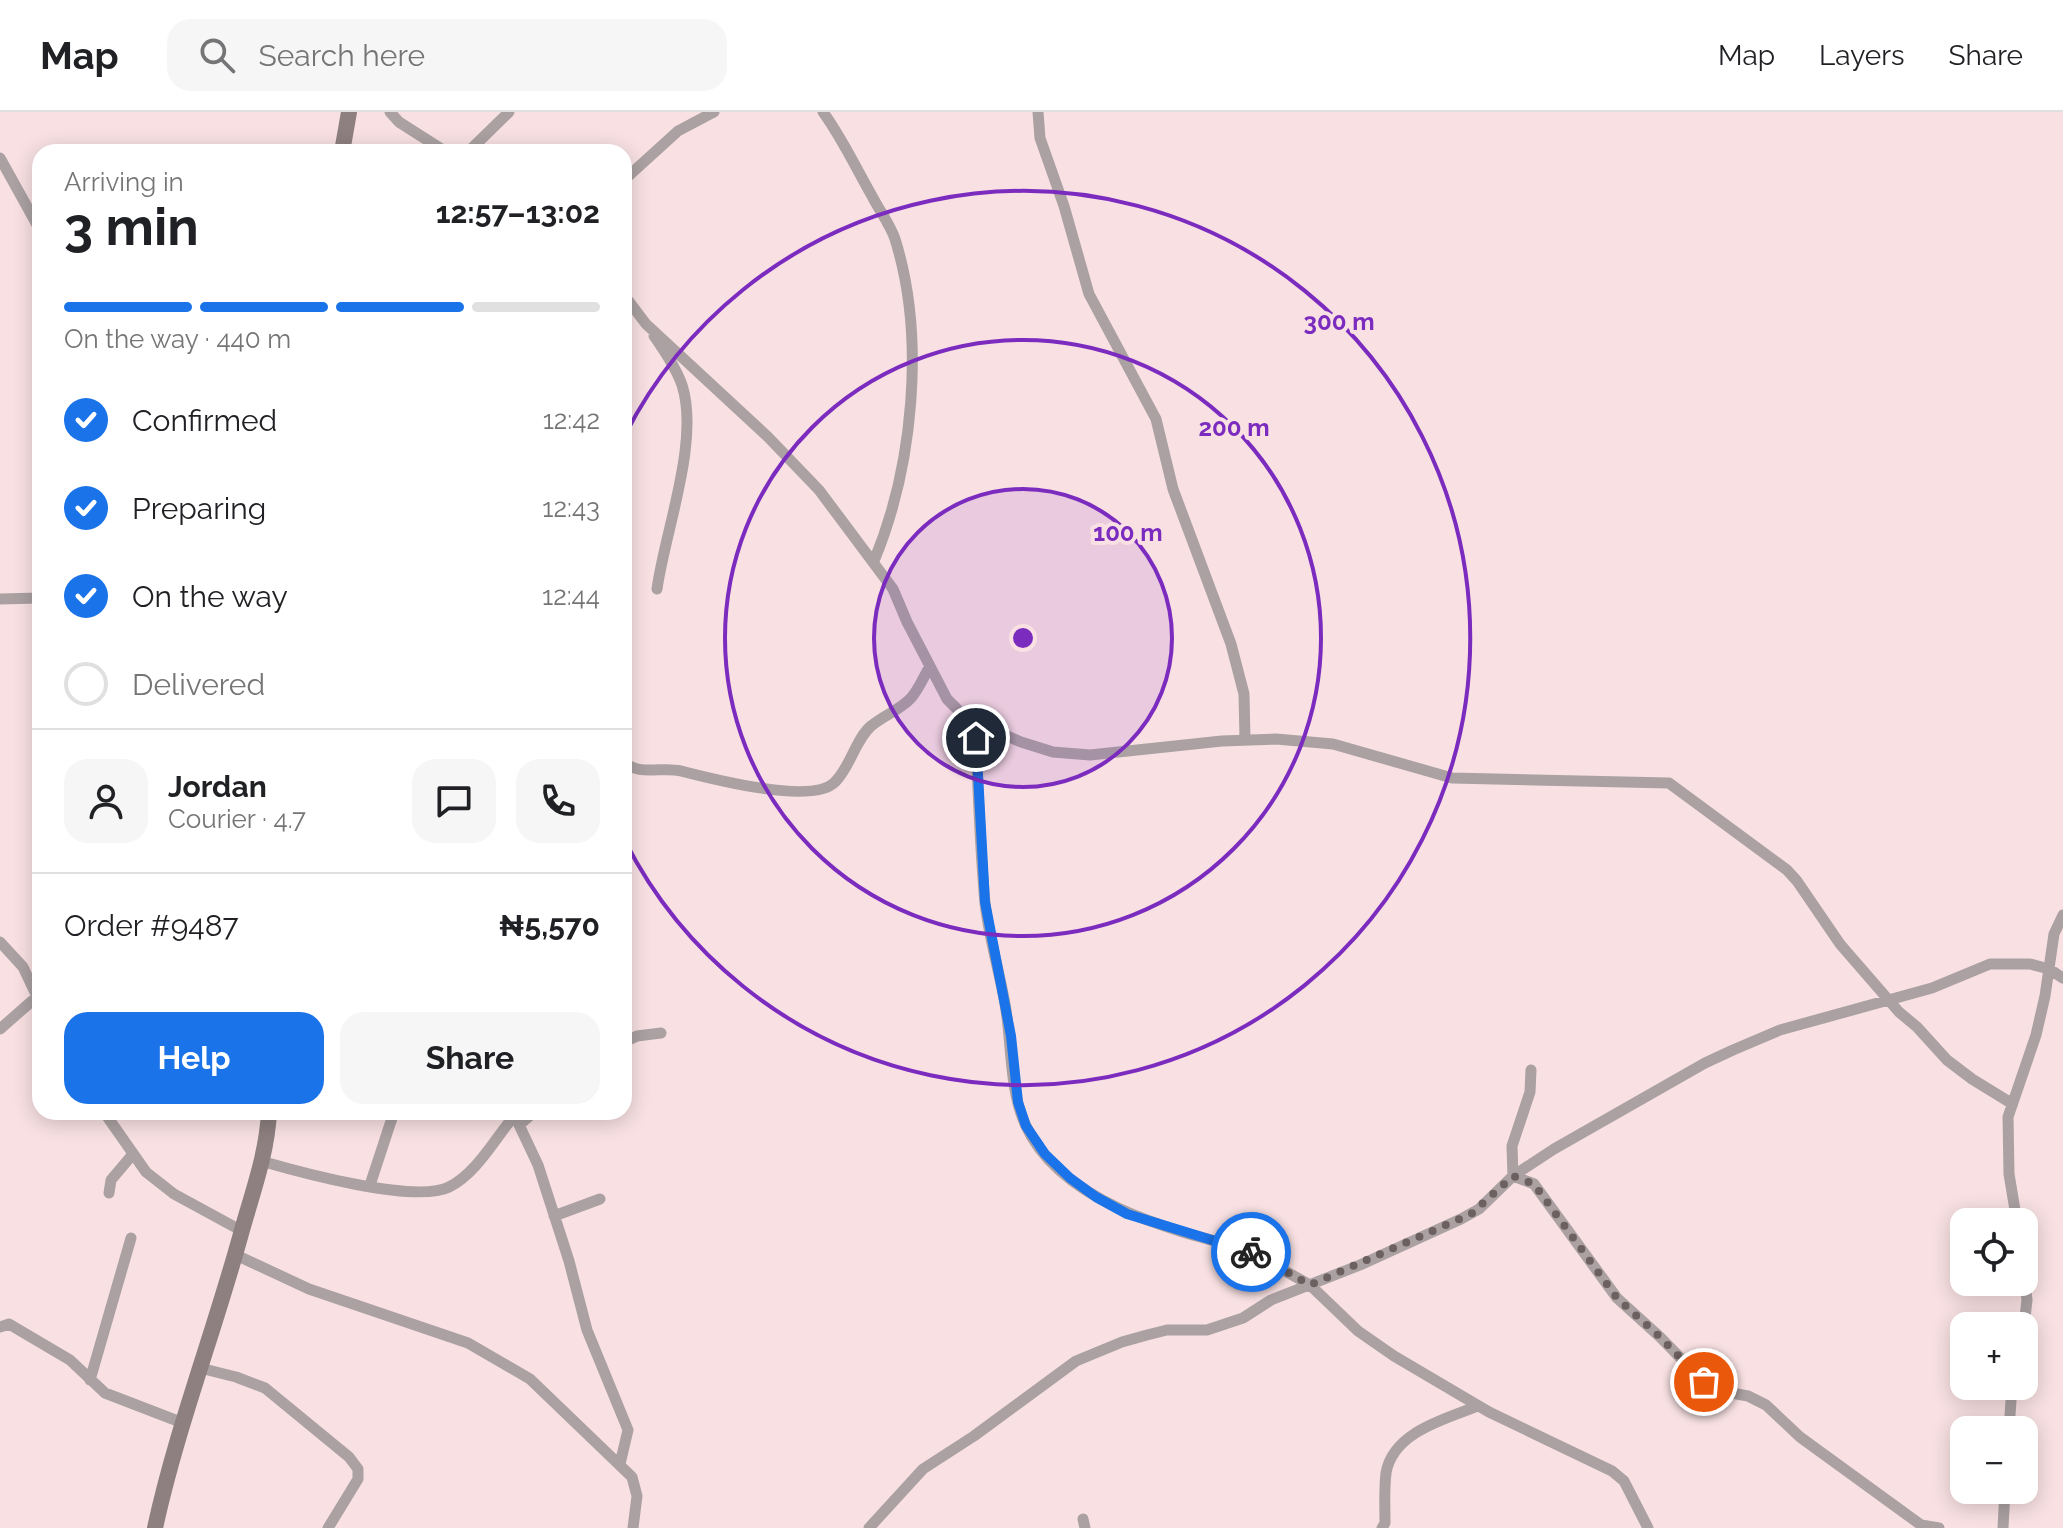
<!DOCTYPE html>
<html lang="en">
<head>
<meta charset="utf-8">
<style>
  body { margin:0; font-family:Raleway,sans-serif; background:#f6f6f6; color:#202124; height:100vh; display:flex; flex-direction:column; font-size:30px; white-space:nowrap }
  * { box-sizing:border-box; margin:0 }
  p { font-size:26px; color:#757577 }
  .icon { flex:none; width:44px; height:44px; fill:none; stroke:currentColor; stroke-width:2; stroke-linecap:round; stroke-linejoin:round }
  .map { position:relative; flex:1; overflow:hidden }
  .panel { position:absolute; left:32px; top:32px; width:600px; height:976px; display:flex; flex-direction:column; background:#fff; border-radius:24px; box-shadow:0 4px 20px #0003 }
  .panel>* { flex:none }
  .buttons { position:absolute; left:1950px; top:1096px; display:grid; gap:16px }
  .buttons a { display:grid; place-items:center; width:88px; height:88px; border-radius:16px; background:#fff; box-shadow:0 4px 20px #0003; font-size:40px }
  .pin { position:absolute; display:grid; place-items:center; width:68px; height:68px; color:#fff; margin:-34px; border:4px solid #fff; border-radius:50%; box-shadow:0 2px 8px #0007 }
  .courier { position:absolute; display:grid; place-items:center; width:80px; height:80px; margin:-40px; border:6px solid #1a73e8; border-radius:50%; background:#fff; color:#222; box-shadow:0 2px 10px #0007 }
  .summary em { font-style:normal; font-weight:700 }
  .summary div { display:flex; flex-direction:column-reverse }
  .summary { display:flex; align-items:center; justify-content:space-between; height:136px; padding:0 32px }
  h1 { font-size:52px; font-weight:700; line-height:60px }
  .bar { display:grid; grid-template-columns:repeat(4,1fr); gap:12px 8px; align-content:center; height:96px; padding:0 32px }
  .bar i { height:10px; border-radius:6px; background:#e0e0e0 }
  .bar .selected { background:#1a73e8 }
  .bar p { grid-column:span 4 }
  .line { display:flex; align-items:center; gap:20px; padding:0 32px; border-top:2px solid #e0e0e0 }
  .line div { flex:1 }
  .round { display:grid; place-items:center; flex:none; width:84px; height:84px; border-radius:24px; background:#f6f6f6 }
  ol { padding:0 32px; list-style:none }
  li { display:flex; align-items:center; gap:24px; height:88px }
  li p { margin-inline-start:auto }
  li .icon { padding:8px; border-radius:50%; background:#1a73e8; color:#fff; stroke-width:4 }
  li:last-child { color:#757577 }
  li i { width:44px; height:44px; border:4px solid #e0e0e0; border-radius:50% }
  .button { display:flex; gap:16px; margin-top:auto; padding:16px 32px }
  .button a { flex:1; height:92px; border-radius:24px; background:#1a73e8; color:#fff; font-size:32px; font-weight:700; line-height:92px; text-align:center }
  .button a+a { background:#f6f6f6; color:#202124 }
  header { display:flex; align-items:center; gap:48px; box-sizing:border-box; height:112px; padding:0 40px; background:#fff; border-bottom:2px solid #e0e0e0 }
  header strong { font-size:38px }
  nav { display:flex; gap:44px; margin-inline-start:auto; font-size:28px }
  .search { width:560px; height:72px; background:#f6f6f6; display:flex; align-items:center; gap:20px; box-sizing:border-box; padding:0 28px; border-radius:24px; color:#757577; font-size:30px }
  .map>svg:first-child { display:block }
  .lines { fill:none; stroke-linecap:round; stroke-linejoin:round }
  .minor { stroke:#aba1a2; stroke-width:11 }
  .secondary { stroke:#8e7f81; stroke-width:16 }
  .done { stroke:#6d6061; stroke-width:8; stroke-dasharray:0 14.4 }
  .route { stroke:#1a73e8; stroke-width:10 }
  .ring { fill:none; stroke:#7b2cbf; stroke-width:4 }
  .centre { fill:#7b2cbf; stroke:#f9e1e3; stroke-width:4 }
  .ring-label { font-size:24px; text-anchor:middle; font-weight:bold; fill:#7b2cbf; stroke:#f9e1e3; stroke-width:8; stroke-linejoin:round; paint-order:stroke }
</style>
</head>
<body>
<header>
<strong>Map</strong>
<div class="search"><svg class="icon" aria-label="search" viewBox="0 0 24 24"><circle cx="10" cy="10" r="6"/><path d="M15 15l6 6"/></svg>Search here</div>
<nav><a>Map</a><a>Layers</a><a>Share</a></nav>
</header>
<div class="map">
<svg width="2063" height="1416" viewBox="0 0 2063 1416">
  <rect width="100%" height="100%" fill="#f9e1e3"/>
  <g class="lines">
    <!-- minor -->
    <path class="minor" d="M 390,0 L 399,10 L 446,40
      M 823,0 C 842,26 856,56 872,84 C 879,98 890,112 895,127 C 926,226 913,355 874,449
      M 1038,0 L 1040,26 L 1064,94 L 1089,182 L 1156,307 L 1173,377 L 1231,532 L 1244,582 L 1245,627
      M 468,40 L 509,0
      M 0,46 L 40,118
      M 624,68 L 678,19 L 714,0
      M 624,183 L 646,212 L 768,325 L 819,378 L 893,477 L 907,510 L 947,587 L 960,600 L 978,611 L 1021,630 L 1053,640 L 1090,643 L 1222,629 L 1276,627 L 1333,632 L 1452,666 L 1669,671 L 1787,758 L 1797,769 L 1840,832 L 1899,900 L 1917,915 L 1947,948 L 1972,967 L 2011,991
      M 654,224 C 665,240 676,256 682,273 C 700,329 665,419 657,477
      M 0,487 L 40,486
      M 978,611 L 976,626 C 978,681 980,737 985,791 C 989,826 999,858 1005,892 C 1012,931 1009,976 1025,1012 C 1060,1091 1171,1118 1246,1137 L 1310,1173 L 1358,1219 L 1394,1244 L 1489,1300 L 1612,1359 L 1624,1369 L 1648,1416
      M 624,649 C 637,665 663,654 681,659 C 712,667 813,693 835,670 C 851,654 855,628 871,614 C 884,603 900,598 911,586 C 919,577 924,564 930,554
      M 0,830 L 23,855 L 40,891
      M 0,917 L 40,882
      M 624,930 L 637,924 L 661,921
      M 1531,958 L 1530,980 L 1512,1034 L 1513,1064 L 1534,1072 L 1617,1186 L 1660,1225 L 1704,1270 L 1715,1278 L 1748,1284 L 1766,1293 L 1800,1325 L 1921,1413 L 1939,1416
      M 104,1000 L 146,1060 L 174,1082 L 242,1119
      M 513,1000 L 538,1053 L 569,1149 L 587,1218 L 628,1318 L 620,1352
      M 519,1013 L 534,1000
      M 261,1049 C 299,1060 415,1092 449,1075 C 477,1061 495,1026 515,1003
      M 370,1073 L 394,1000
      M 109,1081 L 111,1068 L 133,1042
      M 554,1104 L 600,1087
      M 2017,1110 L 2009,1062 L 2008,1005 L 2036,923 L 2045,884 L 2054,822 L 2063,803
      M 236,1143 L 309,1177 L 468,1231 L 530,1267 L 632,1365 L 637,1384 L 633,1416
      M 2024,1214 L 2027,1188 L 2024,1163
      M 0,1215 L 9,1212 L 70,1248 L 105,1281 L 183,1311
      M 200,1256 L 236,1265 L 265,1276 L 349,1345 L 358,1357 L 358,1367 L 328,1416
      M 90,1268 L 131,1126
      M 2009,1318 L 2012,1274
      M 1083,1407 L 1085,1416
      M 869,1416 L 923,1357 L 974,1324 L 1076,1249 L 1122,1230 L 1147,1223 L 1167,1218 L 1207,1218 L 1243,1206 L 1271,1188 L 1360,1153 L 1461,1107 L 1479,1097 L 1513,1064 L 1554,1037 L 1705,951 L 1733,938 L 1780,918 L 1932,876 L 1990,852 L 2030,852 L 2049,857 L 2063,866
      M 1382,1416 L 1385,1411 C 1385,1395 1384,1377 1386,1361 C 1393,1320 1445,1307 1478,1294
      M 2003,1416 L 2005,1378"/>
    <!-- secondary -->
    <path class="secondary" d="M 342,40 L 349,0
      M 155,1416 C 177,1315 215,1218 242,1118 C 253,1079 267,1041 269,1000"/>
  </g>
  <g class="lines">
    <!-- done -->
    <path class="done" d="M 1251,1140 L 1310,1173 L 1471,1102 L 1513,1064 L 1534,1072 L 1617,1186 L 1660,1225 L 1704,1270"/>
    <!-- route -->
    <path class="route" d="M 976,626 L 985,790 L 1011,924 L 1018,990 L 1026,1014 L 1045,1042 L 1070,1066 L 1096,1085 L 1127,1102 L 1251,1140"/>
  </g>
  <!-- distance rings -->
  <circle cx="1023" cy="526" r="149" fill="#7b2cbf" fill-opacity=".12"/>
  <g class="ring">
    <circle cx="1023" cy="526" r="149"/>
    <circle cx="1023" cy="526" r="298"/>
    <path d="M625 323A447 447 0 1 1 625 729"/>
  </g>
  <circle cx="1023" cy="526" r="12" class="centre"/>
  <g class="ring-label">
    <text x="1339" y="218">300 m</text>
    <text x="1234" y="324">200 m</text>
    <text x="1128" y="429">100 m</text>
  </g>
</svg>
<div class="buttons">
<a><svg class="icon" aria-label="locate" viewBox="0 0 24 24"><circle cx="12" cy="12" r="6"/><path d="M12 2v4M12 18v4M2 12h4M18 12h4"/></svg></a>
<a>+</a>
<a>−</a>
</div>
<div class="pin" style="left:1704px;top:1270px;background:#ea580c"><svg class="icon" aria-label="bag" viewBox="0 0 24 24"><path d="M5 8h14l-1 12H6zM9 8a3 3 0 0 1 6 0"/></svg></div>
<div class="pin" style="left:976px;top:626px;background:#1f2937"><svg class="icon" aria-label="home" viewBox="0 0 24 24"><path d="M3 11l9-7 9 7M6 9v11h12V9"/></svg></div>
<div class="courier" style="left:1251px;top:1140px"><svg class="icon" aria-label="bike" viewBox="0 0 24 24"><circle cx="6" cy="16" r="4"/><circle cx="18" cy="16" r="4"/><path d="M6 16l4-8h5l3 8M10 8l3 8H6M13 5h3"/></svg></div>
<section class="panel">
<div class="summary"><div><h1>3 min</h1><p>Arriving in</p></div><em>12:57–13:02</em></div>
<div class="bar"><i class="selected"></i><i class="selected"></i><i class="selected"></i><i></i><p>On the way · 440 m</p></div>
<ol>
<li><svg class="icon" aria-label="check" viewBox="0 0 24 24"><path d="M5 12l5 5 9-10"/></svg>Confirmed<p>12:42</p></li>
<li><svg class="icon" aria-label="check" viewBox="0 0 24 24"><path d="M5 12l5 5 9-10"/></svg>Preparing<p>12:43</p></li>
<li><svg class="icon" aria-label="check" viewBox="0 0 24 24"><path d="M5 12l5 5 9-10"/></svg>On the way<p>12:44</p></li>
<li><i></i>Delivered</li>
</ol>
<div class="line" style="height:144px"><a class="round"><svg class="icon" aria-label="person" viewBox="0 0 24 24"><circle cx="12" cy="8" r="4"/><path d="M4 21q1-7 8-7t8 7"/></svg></a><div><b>Jordan</b><p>Courier · 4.7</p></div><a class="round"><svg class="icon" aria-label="chat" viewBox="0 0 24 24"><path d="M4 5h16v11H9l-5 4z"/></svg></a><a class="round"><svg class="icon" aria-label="phone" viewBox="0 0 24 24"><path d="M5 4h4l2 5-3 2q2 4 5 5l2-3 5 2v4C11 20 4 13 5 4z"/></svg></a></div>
<div class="line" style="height:104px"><div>Order #9487</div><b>₦5,570</b></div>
<div class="button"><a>Help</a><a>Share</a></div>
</section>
</div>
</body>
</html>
